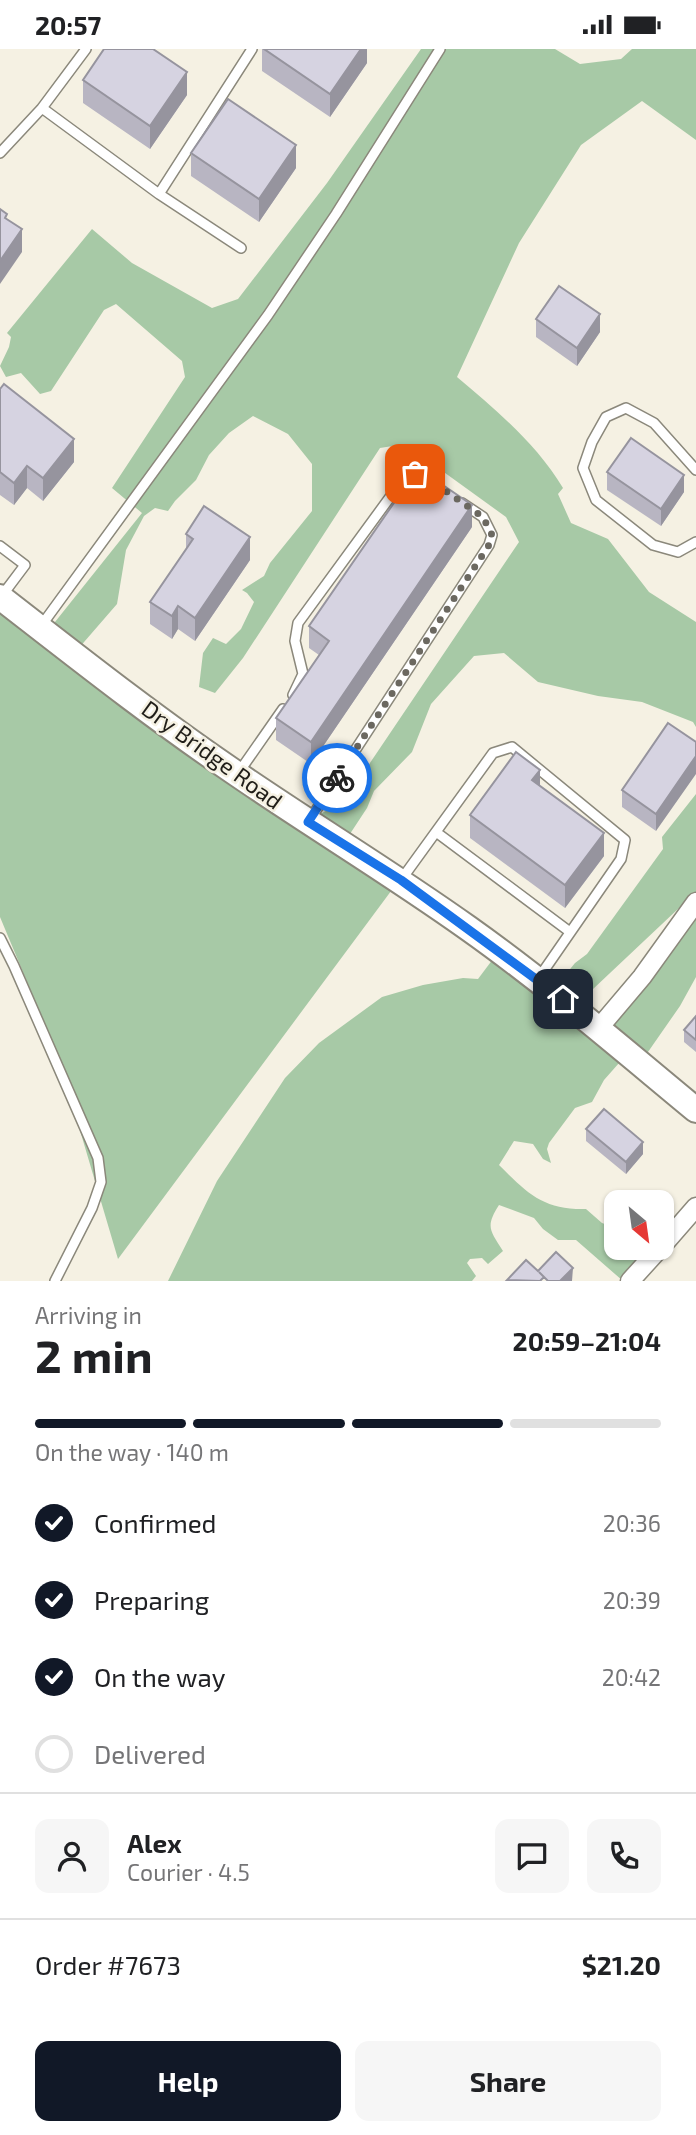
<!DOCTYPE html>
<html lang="en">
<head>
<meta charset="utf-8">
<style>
  body { margin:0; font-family:"Exo 2",sans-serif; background:#f6f6f6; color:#202124; height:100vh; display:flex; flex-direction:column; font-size:26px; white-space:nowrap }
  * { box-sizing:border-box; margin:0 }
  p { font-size:23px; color:#757577 }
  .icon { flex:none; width:38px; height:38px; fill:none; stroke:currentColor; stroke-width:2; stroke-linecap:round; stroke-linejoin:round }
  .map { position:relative; height:1232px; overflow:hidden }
  .panel { display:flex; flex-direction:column; background:#fff; flex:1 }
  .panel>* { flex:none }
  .needle { width:46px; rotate:151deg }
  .fabs { position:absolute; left:604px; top:1141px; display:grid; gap:14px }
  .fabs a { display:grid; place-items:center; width:70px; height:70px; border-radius:14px; background:#fff; box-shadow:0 2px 5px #0004; font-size:35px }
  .pin { position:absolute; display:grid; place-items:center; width:60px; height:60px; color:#fff; margin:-30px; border-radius:14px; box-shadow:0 4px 10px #0006 }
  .courier { position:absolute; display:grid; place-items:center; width:70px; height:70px; margin:-35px; border:5px solid #1a73e8; border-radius:50%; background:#fff; color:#222; box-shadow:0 2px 9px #0007 }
  .headline em { font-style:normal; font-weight:700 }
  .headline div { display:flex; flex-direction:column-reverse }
  .headline { display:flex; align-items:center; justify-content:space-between; height:119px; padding:0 35px }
  h1 { font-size:46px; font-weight:700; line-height:52px }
  .bar { display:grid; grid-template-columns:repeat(4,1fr); gap:10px 7px; align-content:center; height:84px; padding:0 35px }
  .bar i { height:9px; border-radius:5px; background:#e0e0e0 }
  .bar .active { background:#111827 }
  .bar p { grid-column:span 4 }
  .line { display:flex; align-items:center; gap:18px; padding:0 35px; border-top:2px solid #e0e0e0 }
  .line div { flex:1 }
  .round { display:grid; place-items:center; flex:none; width:74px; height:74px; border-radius:14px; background:#f6f6f6 }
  ol { padding:0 35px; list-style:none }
  li { display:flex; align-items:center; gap:21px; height:77px }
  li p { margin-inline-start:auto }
  li .icon { padding:7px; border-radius:50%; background:#111827; color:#fff; stroke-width:4 }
  li:last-child { color:#757577 }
  li i { width:38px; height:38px; border:4px solid #e0e0e0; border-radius:50% }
  .button { display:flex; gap:14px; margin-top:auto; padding:14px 35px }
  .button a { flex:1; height:80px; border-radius:14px; background:#111827; color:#fff; font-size:28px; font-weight:700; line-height:80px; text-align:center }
  .button a+a { background:#f6f6f6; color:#202124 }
  .status { display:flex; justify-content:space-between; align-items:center; height:49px; padding:0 35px; background:#fff; direction:ltr }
  .status svg { height:19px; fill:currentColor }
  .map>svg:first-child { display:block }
  .green { fill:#a7c9a6; fill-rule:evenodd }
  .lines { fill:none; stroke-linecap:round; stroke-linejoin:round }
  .lane-casing { stroke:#8b887b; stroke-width:12 }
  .street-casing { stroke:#8b887b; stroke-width:21 }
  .secondary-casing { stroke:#8b887b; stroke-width:28 }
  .lane { stroke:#fff; stroke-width:9 }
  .street { stroke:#fff; stroke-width:18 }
  .secondary { stroke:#fff; stroke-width:24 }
  .wall { fill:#b8b5c2 }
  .shaded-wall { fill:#96949e }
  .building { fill:#d6d3e1; stroke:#96949e; stroke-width:2 }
  .done { stroke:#6b6860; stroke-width:7; stroke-dasharray:0 12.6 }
  .route { stroke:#1a73e8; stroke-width:9 }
  .labels { text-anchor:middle; stroke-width:5; stroke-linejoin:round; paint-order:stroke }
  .street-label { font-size:23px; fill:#201e19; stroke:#f5f1e3 }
</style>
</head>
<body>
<div class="status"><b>20:57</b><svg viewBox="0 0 49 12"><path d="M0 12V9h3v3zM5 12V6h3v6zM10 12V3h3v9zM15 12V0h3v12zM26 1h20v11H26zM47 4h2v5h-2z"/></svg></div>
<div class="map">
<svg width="696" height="1232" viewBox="0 0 696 1232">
  <rect width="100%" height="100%" fill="#f5f1e3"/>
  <!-- green -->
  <path class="green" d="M 421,0 L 555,0 L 580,15 L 621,10 L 632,0 L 696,0 L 696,91 L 642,52 L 581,96 L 519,194 L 457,328 C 497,362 536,394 563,439 L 558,445 L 571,474 L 608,490 L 649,543 L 696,573 L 696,678 L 693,673 L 642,653 L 598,647 L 538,633 L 504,604 L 474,607 L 431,655 L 412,703 L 374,742 L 367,759 L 344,794 L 397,834 L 118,1210 L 58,1007 L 0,868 L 0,548 L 47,583 L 142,464 L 112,439 L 185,328 L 182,312 L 116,255 L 104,261 L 51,342 L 40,345 L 21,324 L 6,328 L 0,317 L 9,298 L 11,288 L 7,284 L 92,180 L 132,214 L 212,259 L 238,250 L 327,134 ZM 253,367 L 288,385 L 312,415 L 312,462 L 270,514 L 264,527 L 242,541 L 247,544 L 254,553 L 241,580 L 226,595 L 213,589 L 203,604 L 199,638 L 215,644 L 243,609 L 380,399 L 405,395 L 506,468 L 519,493 L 345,751 L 315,768 L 78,600 L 117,555 L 126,501 L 144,467 L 155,459 L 168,462 L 175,452 L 196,431 L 209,406 L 229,384 Z
    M 696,745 L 696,843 L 575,957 L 599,979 L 696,858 L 696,928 L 680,957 L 641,1013 L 627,1005 L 604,1031 L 592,1053 L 575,1059 L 549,1094 L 547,1100 L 551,1114 L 543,1110 L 533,1095 L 514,1092 L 499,1116 C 528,1145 544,1161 586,1160 L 602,1174 L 616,1179 L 616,1199 L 639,1199 L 651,1210 L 623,1232 L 576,1191 L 558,1191 L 543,1180 L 534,1169 L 499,1156 C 485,1178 490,1181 503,1202 L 488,1215 L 482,1209 L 470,1210 L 467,1214 L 476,1227 L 472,1232 L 168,1232 L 217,1132 L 285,1029 L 319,994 L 382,948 L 423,936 L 463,929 L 478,930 L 499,902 L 554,940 L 575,914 L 587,905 L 663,800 L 662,788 Z"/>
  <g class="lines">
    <!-- lane casing -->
    <g class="lane-casing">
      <path id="lane" d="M 42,59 L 159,145 L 252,0
        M 0,104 L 42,59 L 86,0
        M 159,145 L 241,199
        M 696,421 L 654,374 L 626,359 L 606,368 L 592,393 L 583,419 L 596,451 L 653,496 L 678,503 L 696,493
        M 0,497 L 25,516 L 1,548
        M 41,577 L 268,266 L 336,165 L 440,0
        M 293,646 L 303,625 L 295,592 L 298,574 L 404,429 L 415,425 L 421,427
        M 239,723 L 283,660
        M 309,772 L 489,496 L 492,486 L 483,468 L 462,454
        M 436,783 L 570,883
        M 401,831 L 493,704 L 512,698 L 625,791 L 621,810 L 538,930
        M 0,889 L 14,917 L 98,1109 L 101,1133 L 92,1159 L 55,1232"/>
    </g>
    <!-- street casing -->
    <g class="street-casing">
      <path id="street" d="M 598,980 L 642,928 L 696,853
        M 662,1197 L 696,1158
        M 630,1232 L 660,1199"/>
    </g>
    <!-- secondary casing -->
    <g class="secondary-casing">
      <path id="secondary" d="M 0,548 C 76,607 153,668 234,723 C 311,776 391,824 468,879 C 547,935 621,999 696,1061"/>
    </g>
    <!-- lane -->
    <use href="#lane" class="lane"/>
    <!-- street -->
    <use href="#street" class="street"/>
    <!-- secondary -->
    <use href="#secondary" class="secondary"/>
  </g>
  <!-- wall -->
  <path class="wall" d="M 262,0 L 367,0 L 367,14 L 330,68 L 262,22 Z
    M 83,31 L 187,46 L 150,100 L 83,54 Z
    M 191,104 L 296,119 L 259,173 L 191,127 Z
    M 536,270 L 600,283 L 577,317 L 536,288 Z
    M 0,340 L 74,413 L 43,452 L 27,439 L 14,456 L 0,446 Z
    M 607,423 L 684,443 L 661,477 L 607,441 Z
    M 472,478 L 311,715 L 276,691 L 276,669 L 319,606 L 309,599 L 309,577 Z
    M 186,485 L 250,511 L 195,592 L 178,580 L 172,590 L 150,575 L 150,553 L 186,501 Z
    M 668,674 L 656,782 L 622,758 L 622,741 Z
    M 540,737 L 604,807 L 565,859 L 470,789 L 470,766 Z
    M 696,967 L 696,1003 L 684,993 L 684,981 Z
    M 586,1080 L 643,1105 L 626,1125 L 586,1092 Z"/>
  <!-- shaded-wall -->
  <path class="shaded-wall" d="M 361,0 L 367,0 L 367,14 L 330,68 L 330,45 Z
    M 187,23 L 187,46 L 150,100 L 150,77 Z
    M 296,96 L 296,119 L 259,173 L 259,150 Z
    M 22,180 L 22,203 L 0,235 L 0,212 Z
    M 600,265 L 600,283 L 577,317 L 577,299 Z
    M 74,390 L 74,413 L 43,452 L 43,429 Z
    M 27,417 L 27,439 L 14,456 L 14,434 Z
    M 684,426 L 684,443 L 661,477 L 661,460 Z
    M 472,456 L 472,478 L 311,715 L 311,693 Z
    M 250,488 L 250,511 L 195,592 L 195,569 Z
    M 178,557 L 178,580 L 172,590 L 172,567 Z
    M 696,707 L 696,725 L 656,782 L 656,765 Z
    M 540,721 L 540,743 L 532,731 Z
    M 604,784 L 604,807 L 565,859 L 565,836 Z
    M 643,1093 L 643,1105 L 626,1125 L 626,1113 Z
    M 573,1219 L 572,1232 L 560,1232 Z"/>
  <!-- building -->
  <path class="building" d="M 104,0 L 153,0 L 187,23 L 150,77 L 83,31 Z
    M 264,0 L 361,0 L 330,45 Z
    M 228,50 L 296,96 L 259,150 L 191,104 Z
    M 0,160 L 7,165 L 5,169 L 22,180 L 0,212 Z
    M 559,237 L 600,265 L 577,299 L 536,270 Z
    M 4,335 L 74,390 L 43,429 L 27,417 L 14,434 L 0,423 L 0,340 Z
    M 631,389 L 684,426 L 661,460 L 607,423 Z
    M 418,419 L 472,456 L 311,693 L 276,669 L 329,592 L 309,577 Z
    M 204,457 L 250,488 L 195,569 L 178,557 L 172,567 L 150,553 L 193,490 L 186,485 Z
    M 668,674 L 696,693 L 696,707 L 656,765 L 622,741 Z
    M 516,703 L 540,721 L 532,731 L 604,784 L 565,836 L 470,766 Z
    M 696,967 L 696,991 L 684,981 Z
    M 604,1060 L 643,1093 L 626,1113 L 586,1080 Z
    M 556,1203 L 573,1219 L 560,1232 L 548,1232 L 539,1223 L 544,1228 L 540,1232 L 507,1231 L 526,1211 L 538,1222 Z"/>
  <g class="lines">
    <!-- done -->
    <path class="done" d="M 337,729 L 489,496 L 492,486 L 483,468 L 424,427 L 415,425"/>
    <!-- route -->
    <path class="route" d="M 337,729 L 308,773 L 401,831 L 563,950"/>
  </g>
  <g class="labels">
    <!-- street labels -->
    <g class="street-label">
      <text transform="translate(212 706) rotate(36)" y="8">Dry Bridge Road</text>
    </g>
  </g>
</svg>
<div class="fabs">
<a><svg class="needle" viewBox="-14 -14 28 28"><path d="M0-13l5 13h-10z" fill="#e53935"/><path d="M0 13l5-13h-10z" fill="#757577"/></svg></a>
</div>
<div class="pin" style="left:415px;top:425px;background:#ea580c"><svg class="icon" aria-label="bag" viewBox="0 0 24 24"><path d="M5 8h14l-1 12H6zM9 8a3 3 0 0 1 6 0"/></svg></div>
<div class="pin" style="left:563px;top:950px;background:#1f2937"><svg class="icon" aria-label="home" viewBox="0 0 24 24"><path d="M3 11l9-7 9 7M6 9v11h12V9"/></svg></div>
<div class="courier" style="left:337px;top:729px"><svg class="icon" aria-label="bike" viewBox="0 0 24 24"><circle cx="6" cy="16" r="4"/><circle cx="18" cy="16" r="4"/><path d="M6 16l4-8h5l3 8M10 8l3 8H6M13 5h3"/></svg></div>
</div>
<section class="panel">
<div class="headline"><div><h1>2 min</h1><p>Arriving in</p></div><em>20:59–21:04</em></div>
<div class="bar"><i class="active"></i><i class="active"></i><i class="active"></i><i></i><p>On the way · 140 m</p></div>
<ol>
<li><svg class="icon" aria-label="check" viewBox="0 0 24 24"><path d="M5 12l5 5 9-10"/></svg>Confirmed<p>20:36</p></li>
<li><svg class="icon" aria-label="check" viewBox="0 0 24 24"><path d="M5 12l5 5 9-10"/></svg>Preparing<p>20:39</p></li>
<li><svg class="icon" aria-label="check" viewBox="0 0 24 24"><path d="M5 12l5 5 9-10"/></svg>On the way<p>20:42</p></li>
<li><i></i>Delivered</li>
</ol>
<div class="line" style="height:126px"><a class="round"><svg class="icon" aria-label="person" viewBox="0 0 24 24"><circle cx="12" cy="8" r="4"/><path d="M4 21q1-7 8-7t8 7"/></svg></a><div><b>Alex</b><p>Courier · 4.5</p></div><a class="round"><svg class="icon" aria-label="chat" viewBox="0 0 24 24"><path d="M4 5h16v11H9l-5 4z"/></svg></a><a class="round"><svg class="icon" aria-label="phone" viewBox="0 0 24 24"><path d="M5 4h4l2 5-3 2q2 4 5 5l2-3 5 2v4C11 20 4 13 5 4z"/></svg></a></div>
<div class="line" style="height:91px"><div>Order #7673</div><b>$21.20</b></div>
<div class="button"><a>Help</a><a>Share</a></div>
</section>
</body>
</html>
